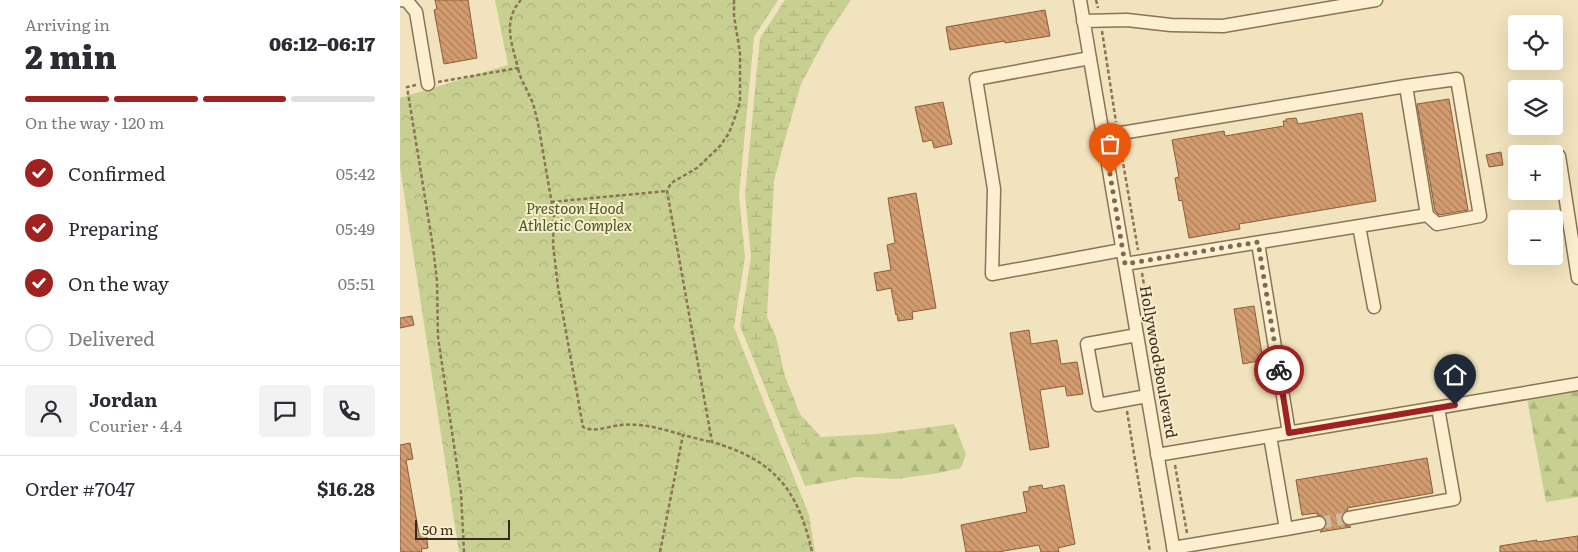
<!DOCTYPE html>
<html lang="en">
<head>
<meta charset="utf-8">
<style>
  body { margin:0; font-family:Literata,serif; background:#f2f2f3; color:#2b2b33; height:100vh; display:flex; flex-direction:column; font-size:19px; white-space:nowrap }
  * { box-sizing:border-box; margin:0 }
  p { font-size:16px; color:#7c7c81 }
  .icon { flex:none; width:28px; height:28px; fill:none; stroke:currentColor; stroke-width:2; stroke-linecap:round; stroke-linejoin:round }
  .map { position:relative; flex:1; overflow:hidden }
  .sheet { display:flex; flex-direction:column; background:#fff; width:400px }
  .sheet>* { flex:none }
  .buttons { position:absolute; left:1108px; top:15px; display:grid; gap:10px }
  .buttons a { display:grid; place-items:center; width:55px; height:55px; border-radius:5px; background:#fff; box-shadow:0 5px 20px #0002; font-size:25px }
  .scale { position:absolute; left:15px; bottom:12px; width:95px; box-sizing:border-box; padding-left:5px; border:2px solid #392a1b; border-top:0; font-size:14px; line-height:18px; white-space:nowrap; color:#392a1b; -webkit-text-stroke:4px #f8edcd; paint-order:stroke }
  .pin { position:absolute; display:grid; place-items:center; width:42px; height:42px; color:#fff; margin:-51px -21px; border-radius:50% 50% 50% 0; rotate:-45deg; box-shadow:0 0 5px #0007 }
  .pin .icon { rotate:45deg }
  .courier { position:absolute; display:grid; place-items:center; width:50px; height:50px; margin:-25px; border:4px solid #9f2220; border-radius:50%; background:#fff; color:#222; box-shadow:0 1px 6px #0007 }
  .headline em { font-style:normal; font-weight:800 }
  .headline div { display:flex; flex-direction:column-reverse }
  .headline { display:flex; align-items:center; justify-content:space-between; height:85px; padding:0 25px }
  h1 { font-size:32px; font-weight:800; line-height:38px }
  .bar { display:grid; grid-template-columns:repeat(4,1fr); gap:8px 5px; align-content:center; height:60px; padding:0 25px }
  .bar i { height:6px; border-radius:4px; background:#e1e1e2 }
  .bar .current { background:#9f2220 }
  .bar p { grid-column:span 4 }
  .line { display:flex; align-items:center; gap:12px; padding:0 25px; border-top:1px solid #e1e1e2 }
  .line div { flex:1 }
  .round { display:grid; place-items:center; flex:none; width:52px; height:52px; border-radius:5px; background:#f2f2f3 }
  ol { padding:0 25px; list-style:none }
  li { display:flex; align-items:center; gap:15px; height:55px }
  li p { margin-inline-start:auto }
  li .icon { padding:5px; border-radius:50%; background:#9f2220; color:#fff; stroke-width:4 }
  li:last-child { color:#7c7c81 }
  li i { width:28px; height:28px; border:2px solid #e1e1e2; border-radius:50% }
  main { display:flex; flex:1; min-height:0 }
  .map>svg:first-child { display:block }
  .forest { fill:url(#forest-firs) }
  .wetland { fill:url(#wetland-marsh) }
  .park { fill:url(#park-crowns) }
  .building { fill:url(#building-back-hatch); stroke:#8c5c38 }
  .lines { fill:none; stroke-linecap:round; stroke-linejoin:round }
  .minor-tunnel { stroke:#ccbe9d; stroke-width:12; stroke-dasharray:12 6; stroke-linecap:butt }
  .minor-casing { stroke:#8b7355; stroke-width:15 }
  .path { stroke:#8b7355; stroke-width:2.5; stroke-dasharray:4 2.5; stroke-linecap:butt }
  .minor { stroke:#fcf0d1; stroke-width:12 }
  .done { stroke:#796b54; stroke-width:5; stroke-dasharray:0 9 }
  .route { stroke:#9f2220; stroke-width:6 }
  .labels { text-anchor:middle; stroke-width:4; stroke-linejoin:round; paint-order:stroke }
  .park-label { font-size:15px; font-style:italic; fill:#47571f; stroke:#f8edcd }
  .street-label { font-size:15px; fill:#392a1b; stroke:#f8edcd }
</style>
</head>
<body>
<main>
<section class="sheet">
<div class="headline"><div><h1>2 min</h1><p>Arriving in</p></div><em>06:12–06:17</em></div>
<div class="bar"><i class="current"></i><i class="current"></i><i class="current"></i><i></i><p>On the way · 120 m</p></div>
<ol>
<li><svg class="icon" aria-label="check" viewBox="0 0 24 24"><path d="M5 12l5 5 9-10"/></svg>Confirmed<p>05:42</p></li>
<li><svg class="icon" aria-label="check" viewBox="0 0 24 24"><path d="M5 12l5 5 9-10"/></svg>Preparing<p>05:49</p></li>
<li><svg class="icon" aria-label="check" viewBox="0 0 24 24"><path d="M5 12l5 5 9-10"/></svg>On the way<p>05:51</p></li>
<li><i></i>Delivered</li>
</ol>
<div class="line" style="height:90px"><a class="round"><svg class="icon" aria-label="person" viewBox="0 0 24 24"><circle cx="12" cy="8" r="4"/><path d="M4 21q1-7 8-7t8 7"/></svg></a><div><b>Jordan</b><p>Courier · 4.4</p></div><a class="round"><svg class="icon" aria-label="chat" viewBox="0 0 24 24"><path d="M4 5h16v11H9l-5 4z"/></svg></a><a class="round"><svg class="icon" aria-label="phone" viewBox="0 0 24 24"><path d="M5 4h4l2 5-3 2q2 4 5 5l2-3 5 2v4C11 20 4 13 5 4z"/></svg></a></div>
<div class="line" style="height:65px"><div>Order #7047</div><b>$16.28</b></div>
</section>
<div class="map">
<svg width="1178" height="552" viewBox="0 0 1178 552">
  <defs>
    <pattern id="forest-firs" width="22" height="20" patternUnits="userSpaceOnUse" patternTransform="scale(1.25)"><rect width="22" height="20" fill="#c7d090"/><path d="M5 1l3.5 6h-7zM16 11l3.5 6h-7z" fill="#acb37c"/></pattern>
    <pattern id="wetland-marsh" width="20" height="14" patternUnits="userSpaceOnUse" patternTransform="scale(1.25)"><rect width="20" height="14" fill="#c7d090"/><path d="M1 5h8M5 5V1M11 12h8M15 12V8" fill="none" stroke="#acb37c"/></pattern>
    <pattern id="park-crowns" width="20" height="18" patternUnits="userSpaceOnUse" patternTransform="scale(1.25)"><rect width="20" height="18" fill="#c7d090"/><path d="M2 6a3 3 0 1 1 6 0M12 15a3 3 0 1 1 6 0" fill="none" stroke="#acb37c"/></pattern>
    <pattern id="building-back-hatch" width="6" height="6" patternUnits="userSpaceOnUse" patternTransform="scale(1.25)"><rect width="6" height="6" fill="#d39c6f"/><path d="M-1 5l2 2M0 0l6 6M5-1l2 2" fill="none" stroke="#ac7f5a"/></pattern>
  </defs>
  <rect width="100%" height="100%" fill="#f1e3bd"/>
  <!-- forest -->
  <path class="forest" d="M 1178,391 L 1178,497 L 1146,502 L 1127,399 Z
    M 554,424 L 566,454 L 561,468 L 539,473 L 497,479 L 456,477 L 405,486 L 391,452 L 398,450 L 421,437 L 477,434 Z"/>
  <!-- wetland -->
  <path class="wetland" d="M 385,0 L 451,0 L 426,37 L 401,84 L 382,150 L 374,181 L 367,317 L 376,337 L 385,376 L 400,414 L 421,437 L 398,450 L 391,452 L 340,326 L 351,257 L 345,194 L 360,38 Z"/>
  <!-- park -->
  <path class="park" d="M 95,0 L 378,0 L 354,37 L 339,195 L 345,257 L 334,327 L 409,515 L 415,552 L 59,552 L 0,167 L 0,98 L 108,65 Z"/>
  <!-- building -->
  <path class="building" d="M 35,0 L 68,0 L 77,58 L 44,64 L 34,10 L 37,9 Z
    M 645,10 L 650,36 L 605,43 L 605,41 L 550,50 L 546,27 Z
    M 1049,99 L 1068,210 L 1039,215 L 1035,211 L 1017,104 Z
    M 543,102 L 552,144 L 534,148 L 532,140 L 523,142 L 515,107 Z
    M 962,113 L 976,201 L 839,224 L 840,229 L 789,238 L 782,200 L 779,201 L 775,178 L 779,177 L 772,140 L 824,131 L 825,136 L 884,126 L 883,121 L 886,121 L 886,119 L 896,118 L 898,124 Z
    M 1101,152 L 1103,165 L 1089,167 L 1086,155 Z
    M 516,193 L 536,308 L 512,312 L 513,319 L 498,321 L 497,314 L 496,315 L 491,288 L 477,291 L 474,273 L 491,270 L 487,245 L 495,243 L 488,198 Z
    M 854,306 L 863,360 L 843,364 L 834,309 Z
    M 12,316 L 14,325 L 0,328 L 0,318 Z
    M 629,330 L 631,344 L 657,340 L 661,364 L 677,362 L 683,394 L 667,396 L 665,386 L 640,390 L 649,447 L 630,450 L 610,333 Z
    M 10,443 L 13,459 L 6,460 L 19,534 L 26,533 L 28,548 L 21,549 L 22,552 L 0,552 L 0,445 Z
    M 1027,458 L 1033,493 L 947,508 L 948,510 L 942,515 L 941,520 L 943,524 L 951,527 L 920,532 L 927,525 L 925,517 L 917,515 L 917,513 L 902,515 L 896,480 Z
    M 642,485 L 643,489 L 664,485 L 675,544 L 658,548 L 659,552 L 641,552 L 639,545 L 598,552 L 566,552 L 561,525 L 627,512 L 623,492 L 629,491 L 629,487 Z
    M 1178,536 L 1178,552 L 1100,552 L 1100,546 L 1137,540 L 1137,542 Z"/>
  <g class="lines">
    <!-- minor-tunnel -->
    <path class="minor-tunnel" d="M 919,523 L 949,518"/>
    <!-- minor casing -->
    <g class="minor-casing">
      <path id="minor" d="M 0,0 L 7,1 L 16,12 L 28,84
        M 680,0 L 774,552
        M 683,21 L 727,20 L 771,25 L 823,26 L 976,0
        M 690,58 L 576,79 L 594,189 L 592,274 L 722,250
        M 1006,86 L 1057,79 L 1080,216 L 1037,224 L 1027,215
        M 703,136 L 1006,86 L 1027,215 L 725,264
        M 1159,156 L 1178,278
        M 959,226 L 974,307
        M 858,243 L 889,433
        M 737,335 L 687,344 L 698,405 L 747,396
        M 757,455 L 1178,384
        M 949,518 L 1054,499 L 1038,408
        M 886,529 L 919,523
        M 773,548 L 886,529 L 870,436"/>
    </g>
    <!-- path -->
    <path class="path" d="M 334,0 L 334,16 L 340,53 L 340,102 L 335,117 L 329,133 L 320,146 L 297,168 L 271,183 L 267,191 L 312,442 C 374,460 398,489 412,552
      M 696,0 L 698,8
      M 702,31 L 716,122
      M 118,69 L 121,78 L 133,103 L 138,123 L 154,216 L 153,244 L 158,287 L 183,427 C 193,433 210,426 221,425 C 243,423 263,429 283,435
      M 38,82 L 118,68 C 112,44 102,21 121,0
      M 16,85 L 7,87 L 33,247 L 37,281 L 38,337 L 61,493 L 64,552
      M 720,145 L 738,250
      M 151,202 L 267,191
      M 742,273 L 770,440
      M 727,411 L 750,552
      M 775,465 L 787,533
      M 260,552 L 283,435 L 311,442"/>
    <!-- minor -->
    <use href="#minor" class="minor"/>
  </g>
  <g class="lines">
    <!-- done -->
    <path class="done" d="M 710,174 L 725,264 L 858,242 L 879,370"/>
    <!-- route -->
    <path class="route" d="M 879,370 L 889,433 L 1055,405"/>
  </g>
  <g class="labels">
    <!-- park labels -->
    <g class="park-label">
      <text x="175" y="214">Prestoon Hood<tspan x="175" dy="17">Athletic Complex</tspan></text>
    </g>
    <!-- street labels -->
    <g class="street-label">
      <text transform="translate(758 362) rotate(80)" y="5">Hollywood Boulevard</text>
    </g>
  </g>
</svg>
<div class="buttons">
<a><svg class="icon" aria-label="locate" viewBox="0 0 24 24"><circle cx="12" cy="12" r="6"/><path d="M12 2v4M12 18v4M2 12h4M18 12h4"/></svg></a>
<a><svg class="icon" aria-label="layers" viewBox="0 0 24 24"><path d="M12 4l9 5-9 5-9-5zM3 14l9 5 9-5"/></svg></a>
<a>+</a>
<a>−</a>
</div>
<div class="scale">50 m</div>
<div class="pin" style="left:710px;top:174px;background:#ea580c"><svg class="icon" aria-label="bag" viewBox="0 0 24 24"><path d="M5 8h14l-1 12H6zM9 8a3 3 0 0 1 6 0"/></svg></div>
<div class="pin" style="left:1055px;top:405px;background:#1f2937"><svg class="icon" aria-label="home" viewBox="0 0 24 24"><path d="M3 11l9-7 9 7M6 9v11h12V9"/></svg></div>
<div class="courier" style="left:879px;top:370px"><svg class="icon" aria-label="bike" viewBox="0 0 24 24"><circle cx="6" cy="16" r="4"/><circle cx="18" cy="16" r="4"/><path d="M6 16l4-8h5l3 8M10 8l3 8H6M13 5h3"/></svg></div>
</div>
</main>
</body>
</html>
